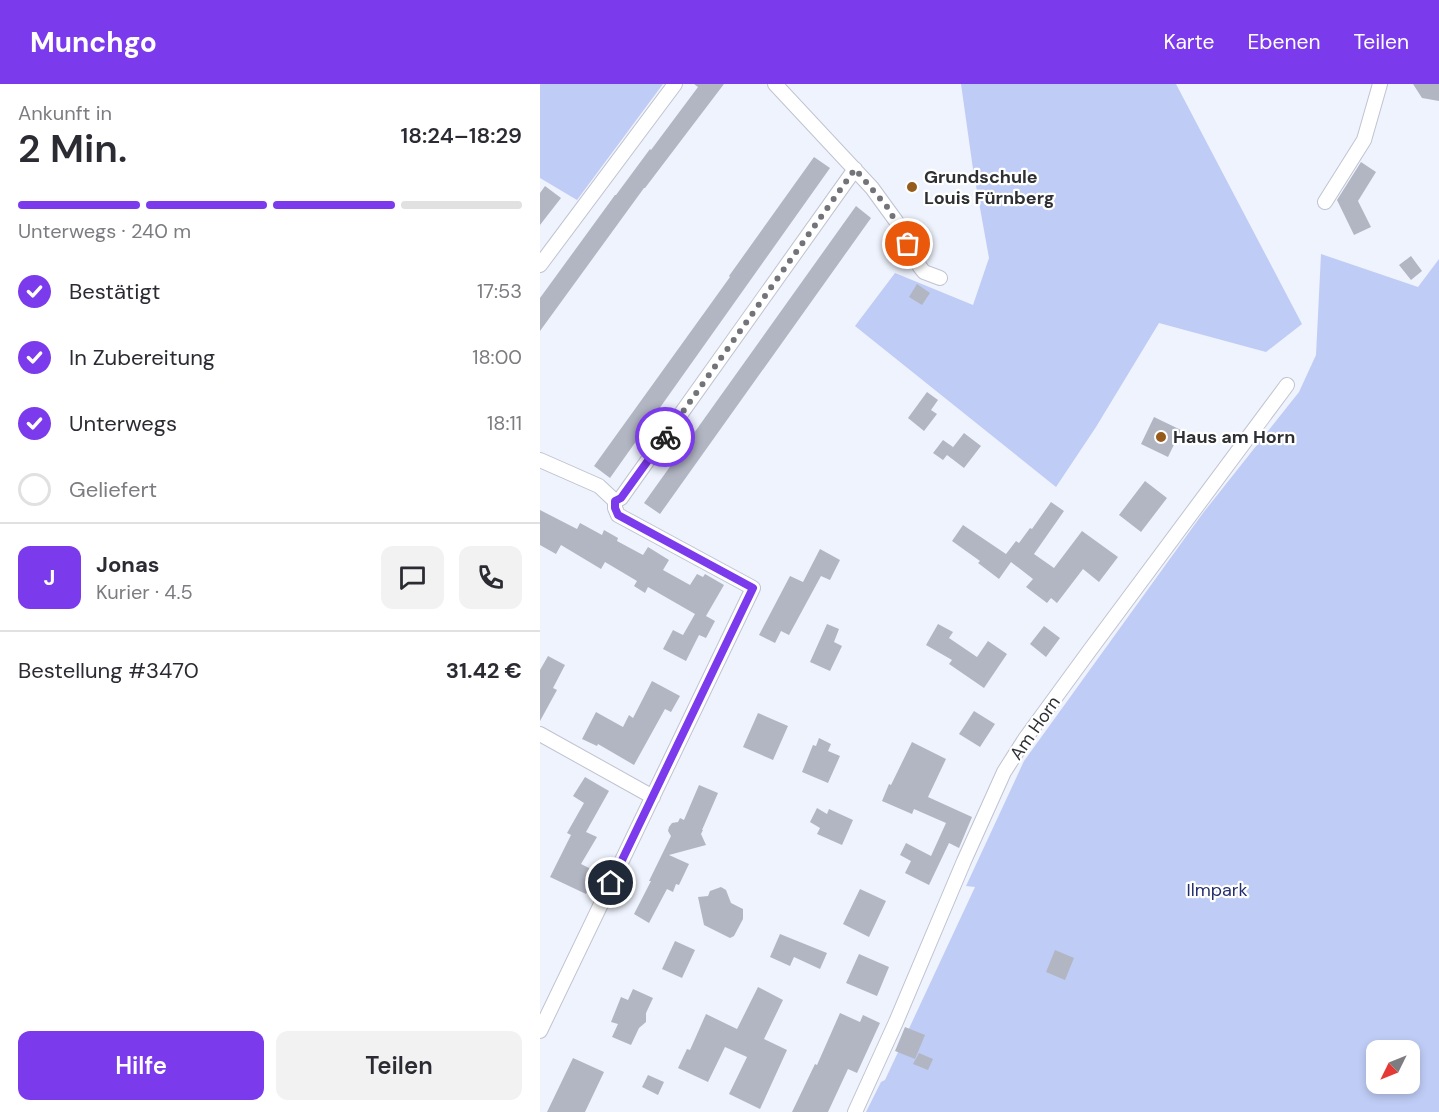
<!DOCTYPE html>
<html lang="de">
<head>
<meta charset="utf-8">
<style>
  body { margin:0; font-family:"DM Sans",sans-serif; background:#f2f2f3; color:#2b2b33; height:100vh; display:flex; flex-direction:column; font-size:22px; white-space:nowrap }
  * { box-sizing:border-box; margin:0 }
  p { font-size:20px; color:#7c7c81 }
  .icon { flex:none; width:33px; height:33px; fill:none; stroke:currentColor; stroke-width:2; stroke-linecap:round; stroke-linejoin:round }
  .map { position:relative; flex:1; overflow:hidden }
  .side { display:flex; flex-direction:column; background:#fff; width:540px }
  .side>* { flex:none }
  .needle { width:39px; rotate:227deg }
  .buttons { position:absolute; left:826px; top:956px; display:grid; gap:12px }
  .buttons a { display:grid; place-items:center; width:54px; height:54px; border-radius:12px; background:#fff; box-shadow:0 3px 9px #0003; font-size:30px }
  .pin { position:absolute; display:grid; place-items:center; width:51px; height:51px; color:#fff; margin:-26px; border:3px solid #fff; border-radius:50%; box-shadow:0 2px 6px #0007 }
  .courier { position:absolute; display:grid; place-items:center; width:60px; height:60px; margin:-30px; border:4px solid #7c3aed; border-radius:50%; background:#fff; color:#222; box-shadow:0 2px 8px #0007 }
  .summary em { font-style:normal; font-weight:600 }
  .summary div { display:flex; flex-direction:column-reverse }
  .summary { display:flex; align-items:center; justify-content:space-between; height:102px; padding:0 18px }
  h1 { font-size:39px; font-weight:600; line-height:45px }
  .bar { display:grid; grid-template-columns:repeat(4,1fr); gap:9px 6px; align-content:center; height:72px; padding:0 18px }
  .bar i { height:8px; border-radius:4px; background:#e1e1e2 }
  .bar .selected { background:#7c3aed }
  .bar p { grid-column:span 4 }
  .line { display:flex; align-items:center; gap:15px; padding:0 18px; border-top:2px solid #e1e1e2 }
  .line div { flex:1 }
  .round { display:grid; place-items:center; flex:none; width:63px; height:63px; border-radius:12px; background:#f2f2f3 }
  ol { padding:0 18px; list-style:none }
  li { display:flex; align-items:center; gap:18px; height:66px }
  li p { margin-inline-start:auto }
  li .icon { padding:6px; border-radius:50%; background:#7c3aed; color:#fff; stroke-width:4 }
  li:last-child { color:#7c7c81 }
  li i { width:33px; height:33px; border:3px solid #e1e1e2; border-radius:50% }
  .button { display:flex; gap:12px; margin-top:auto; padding:12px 18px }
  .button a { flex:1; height:69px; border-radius:12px; background:#7c3aed; color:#fff; font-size:24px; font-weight:600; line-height:69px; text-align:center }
  .button a+a { background:#f2f2f3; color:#2b2b33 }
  header { display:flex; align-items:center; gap:36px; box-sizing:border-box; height:84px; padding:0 30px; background:#7c3aed; color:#fff }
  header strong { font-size:28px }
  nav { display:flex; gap:33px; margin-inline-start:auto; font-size:21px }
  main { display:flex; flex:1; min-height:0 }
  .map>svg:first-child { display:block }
  .green { fill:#bfccf5; fill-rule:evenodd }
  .building { fill:#b2b6c3 }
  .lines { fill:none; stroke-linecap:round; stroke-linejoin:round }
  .street-casing { stroke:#c0c3d0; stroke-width:16 }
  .street { stroke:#fff; stroke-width:14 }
  .done { stroke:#72747a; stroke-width:6; stroke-dasharray:0 10.8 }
  .route { stroke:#7c3aed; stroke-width:8 }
  .poi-dot { fill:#965a1b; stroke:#fff; stroke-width:2 }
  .labels { text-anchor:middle; stroke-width:4.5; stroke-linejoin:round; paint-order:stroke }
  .poi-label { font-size:18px; font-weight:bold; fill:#2e3034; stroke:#fff; text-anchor:start }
  .street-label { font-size:18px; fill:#2e3034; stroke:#fff }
  .park-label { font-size:18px; fill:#242e6e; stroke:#fff }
</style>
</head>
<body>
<header>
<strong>Munchgo</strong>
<nav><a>Karte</a><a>Ebenen</a><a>Teilen</a></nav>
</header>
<main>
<section class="side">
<div class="summary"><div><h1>2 Min.</h1><p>Ankunft in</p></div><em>18:24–18:29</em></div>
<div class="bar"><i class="selected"></i><i class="selected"></i><i class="selected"></i><i></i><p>Unterwegs · 240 m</p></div>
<ol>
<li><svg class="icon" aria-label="check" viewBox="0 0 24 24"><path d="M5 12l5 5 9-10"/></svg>Bestätigt<p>17:53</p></li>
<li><svg class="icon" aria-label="check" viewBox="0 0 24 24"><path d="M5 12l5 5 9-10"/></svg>In Zubereitung<p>18:00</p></li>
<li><svg class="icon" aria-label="check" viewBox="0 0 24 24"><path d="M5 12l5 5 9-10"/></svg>Unterwegs<p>18:11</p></li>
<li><i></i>Geliefert</li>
</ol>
<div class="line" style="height:108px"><b class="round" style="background:#7c3aed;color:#fff">J</b><div><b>Jonas</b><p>Kurier · 4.5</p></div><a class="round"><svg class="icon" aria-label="chat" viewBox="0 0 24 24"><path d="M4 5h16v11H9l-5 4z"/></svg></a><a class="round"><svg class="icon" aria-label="phone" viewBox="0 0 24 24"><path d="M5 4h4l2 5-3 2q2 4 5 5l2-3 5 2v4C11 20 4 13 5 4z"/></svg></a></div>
<div class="line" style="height:78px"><div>Bestellung #3470</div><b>31.42 €</b></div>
<div class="button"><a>Hilfe</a><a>Teilen</a></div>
</section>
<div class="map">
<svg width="899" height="1028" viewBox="0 0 899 1028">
  <rect width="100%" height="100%" fill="#eff3fd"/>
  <!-- green -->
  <path class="green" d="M 0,0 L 123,0 L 37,116 L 0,94 Z
    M 421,0 L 636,0 L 762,240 L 726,268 L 619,239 L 556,343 L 516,403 L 315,242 L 355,189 L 433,221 L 449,174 L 433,85 Z
    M 781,170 L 878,203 L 899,175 L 899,1028 L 326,1028 L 341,998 L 345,996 L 435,803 L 426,802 L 484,677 L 663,429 L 759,308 L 776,271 ZM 837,966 L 870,966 L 870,999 L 837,999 Z"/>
  <!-- building -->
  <path class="building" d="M 154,0 L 184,0 L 105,104 L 104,104 L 0,247 L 0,214 L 75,111 L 76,111 L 110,65 L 111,66 L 158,3 Z
    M 873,0 L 899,0 L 899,17 L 882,14 Z
    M 274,73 L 290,84 L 70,394 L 54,382 L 190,193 L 189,192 Z
    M 821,78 L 836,88 L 818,117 L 831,143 L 814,151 L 797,116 Z
    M 5,102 L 21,114 L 0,141 L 0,109 Z
    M 316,122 L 331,134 L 120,430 L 104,419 Z
    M 871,172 L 882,187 L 871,196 L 859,181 Z
    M 377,200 L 390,209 L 382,221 L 369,213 Z
    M 387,308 L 398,316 L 391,326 L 397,330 L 384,347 L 368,334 Z
    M 614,333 L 641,346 L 628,373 L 601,360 Z
    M 424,349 L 441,362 L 424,384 L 407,371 L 403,376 L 393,369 L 403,356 L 413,363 L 410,367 Z
    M 605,397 L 627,414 L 601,448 L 579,431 Z
    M 511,418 L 524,427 L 494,470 L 514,484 L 542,447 L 578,473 L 559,498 L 543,485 L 517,519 L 511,514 L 507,519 L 486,503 L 493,495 L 471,478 L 459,495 L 438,479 L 440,477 L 412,457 L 423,441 L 466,470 L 476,457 L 479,459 L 490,444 L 492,445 Z
    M 0,426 L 37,445 L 40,439 L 62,451 L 64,446 L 78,454 L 77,457 L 103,471 L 108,463 L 129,476 L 123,486 L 150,501 L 157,490 L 163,493 L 165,490 L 184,501 L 166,532 L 175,537 L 166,554 L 159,551 L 146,577 L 123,565 L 133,546 L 143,551 L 155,530 L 108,503 L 105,509 L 94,502 L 97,497 L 65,478 L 61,485 L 21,461 L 16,470 L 0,461 Z
    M 280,465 L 300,476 L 290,496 L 281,492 L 249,551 L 241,547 L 235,559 L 219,551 L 250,492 L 263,498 Z
    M 287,540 L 299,545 L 294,558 L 302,562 L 290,587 L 270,578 Z
    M 398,540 L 413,548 L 409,554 L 437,573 L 448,557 L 467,570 L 444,604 L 409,580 L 412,576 L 386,561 Z
    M 504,542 L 520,554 L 506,573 L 490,560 Z
    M 8,572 L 25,581 L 13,604 L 17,606 L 0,637 L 0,586 Z
    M 112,597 L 140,612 L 131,628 L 125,625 L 94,681 L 58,660 L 57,662 L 42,655 L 56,628 L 83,643 L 89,631 L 93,634 Z
    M 434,627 L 455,640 L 440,663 L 419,650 Z
    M 218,629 L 248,642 L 233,676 L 203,663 Z
    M 279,654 L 291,660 L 288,667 L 300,672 L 288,699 L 262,688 L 273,661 L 276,662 Z
    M 372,658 L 406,675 L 388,713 L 432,733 L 419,764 L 409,759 L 389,801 L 365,789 L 371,777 L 360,771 L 366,759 L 391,772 L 406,739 L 374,725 L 372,730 L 342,717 L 349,700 L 351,701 Z
    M 45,693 L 69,707 L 46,748 L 57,753 L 41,780 L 57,788 L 46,810 L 10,793 L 31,751 L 27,749 L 44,719 L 33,712 Z
    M 159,701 L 178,709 L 162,746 L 163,746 L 161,750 L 166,761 L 129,771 L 149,780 L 139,801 L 136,800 L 133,808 L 127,805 L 109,839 L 94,830 L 111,797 L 109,797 L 131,752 L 128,747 L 129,743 L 132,739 L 138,738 L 140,734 L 144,736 Z
    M 277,724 L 287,730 L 289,725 L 313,736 L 302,761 L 277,750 L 280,744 L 270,738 Z
    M 181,803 L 186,806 L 191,819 L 203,825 L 203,835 L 194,852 L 190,854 L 164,841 L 158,813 L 168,812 L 170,807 Z
    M 320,805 L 346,817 L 329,853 L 303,840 Z
    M 240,850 L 287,869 L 280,885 L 254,873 L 250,882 L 230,873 Z
    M 135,857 L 155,866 L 142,894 L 122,885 Z
    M 515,866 L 534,874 L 525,896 L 506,888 Z
    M 319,870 L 349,883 L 337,912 L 306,899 Z
    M 218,903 L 243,916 L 224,955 L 247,966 L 220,1025 L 189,1010 L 207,973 L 185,963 L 168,998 L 138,984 L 147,965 L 150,966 L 166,930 L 197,945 Z
    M 93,905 L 113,914 L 106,929 L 106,938 L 99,944 L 91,961 L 72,953 L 78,940 L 71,938 L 81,913 L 88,916 Z
    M 300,929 L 320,938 L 323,931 L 340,939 L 317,989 L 308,985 L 288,1028 L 252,1028 L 275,980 L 277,981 Z
    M 365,943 L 385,951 L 375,975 L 355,967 Z
    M 379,969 L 393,975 L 388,986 L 373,980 Z
    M 33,974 L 64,988 L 45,1028 L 7,1028 Z
    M 108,991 L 124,998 L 118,1011 L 102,1003 Z"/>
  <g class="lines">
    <!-- street casing -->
    <g class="street-casing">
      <path id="street" d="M 235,0 L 332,104 L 356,137 L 380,183 L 384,188 L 400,194
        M 785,118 L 824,56 L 840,0
        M 0,181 L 135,0
        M 0,376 L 59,402 L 75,417 L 81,414 L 315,85
        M 0,650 L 113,713
        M 0,947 L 213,504 L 78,431 L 75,424 L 75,417
        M 315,1028 L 356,938 L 424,777 L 464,688 L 485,655 L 550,566 L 747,301"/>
    </g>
    <!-- street -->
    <use href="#street" class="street"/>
  </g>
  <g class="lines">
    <!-- done -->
    <path class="done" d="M 125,353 L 315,85 L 348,124 L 368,160"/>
    <!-- route -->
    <path class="route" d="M 71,799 L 213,504 L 78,431 L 75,424 L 75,417 L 81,414 L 125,353"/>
  </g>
  <!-- markers -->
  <g class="poi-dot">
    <circle cx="372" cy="103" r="6"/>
    <circle cx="621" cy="353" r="6"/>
  </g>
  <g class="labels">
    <!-- poi labels -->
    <g class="poi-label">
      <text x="384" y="99">Grundschule<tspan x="384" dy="21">Louis Fürnberg</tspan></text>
      <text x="633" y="359">Haus am Horn</text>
    </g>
    <!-- street labels -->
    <g class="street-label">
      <text transform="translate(495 644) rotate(-55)" y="6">Am Horn</text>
    </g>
    <!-- park labels -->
    <g class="park-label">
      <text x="677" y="812">Ilmpark</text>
    </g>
  </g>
</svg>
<div class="buttons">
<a><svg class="needle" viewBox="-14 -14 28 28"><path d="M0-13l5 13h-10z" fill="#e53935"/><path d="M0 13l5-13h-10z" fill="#7c7c81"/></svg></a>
</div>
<div class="pin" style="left:368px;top:160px;background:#ea580c"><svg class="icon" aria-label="bag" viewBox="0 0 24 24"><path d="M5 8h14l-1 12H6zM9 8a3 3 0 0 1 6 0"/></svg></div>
<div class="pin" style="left:71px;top:799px;background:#1f2937"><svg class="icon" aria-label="home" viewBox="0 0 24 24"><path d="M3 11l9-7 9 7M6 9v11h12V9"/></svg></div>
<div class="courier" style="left:125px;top:353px"><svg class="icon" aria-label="bike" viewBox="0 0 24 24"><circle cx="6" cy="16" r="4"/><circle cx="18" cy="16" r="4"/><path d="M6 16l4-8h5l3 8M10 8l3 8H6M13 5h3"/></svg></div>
</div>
</main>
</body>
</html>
